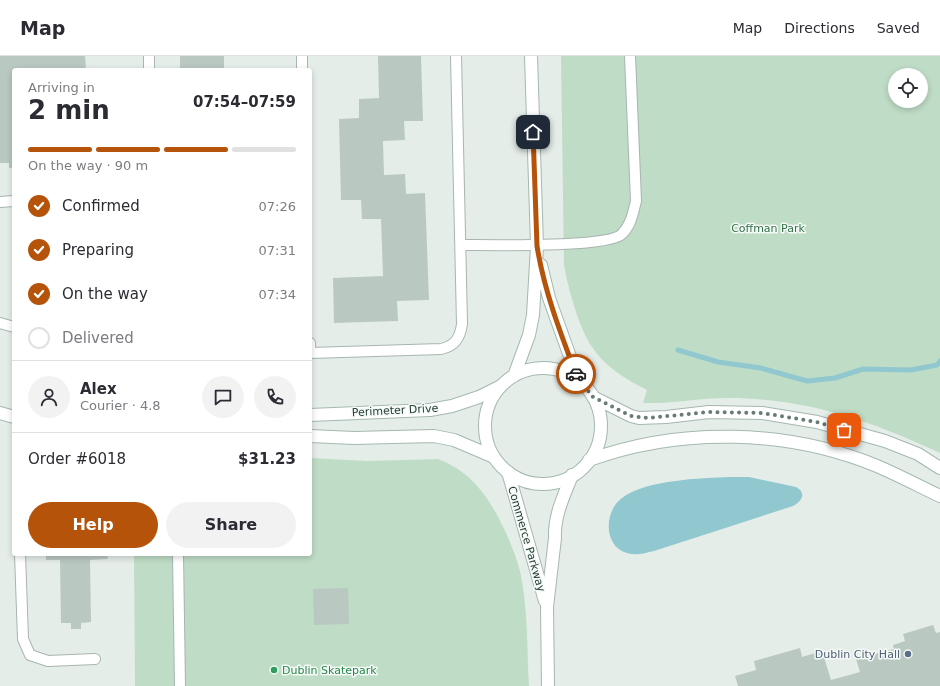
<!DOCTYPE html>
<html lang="en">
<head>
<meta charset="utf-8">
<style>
  body { margin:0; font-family:"DejaVu Sans",sans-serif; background:#f2f2f3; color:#2b2b33; height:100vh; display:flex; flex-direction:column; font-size:15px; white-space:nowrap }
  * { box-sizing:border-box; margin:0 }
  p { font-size:13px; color:#7c7c81 }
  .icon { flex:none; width:22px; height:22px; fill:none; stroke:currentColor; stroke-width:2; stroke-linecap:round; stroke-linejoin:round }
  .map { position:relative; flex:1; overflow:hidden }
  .panel { position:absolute; left:12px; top:12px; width:300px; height:488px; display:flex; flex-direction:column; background:#fff; border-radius:4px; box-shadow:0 2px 6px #0003 }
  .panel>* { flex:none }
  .controls { position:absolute; left:888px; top:12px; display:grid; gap:8px }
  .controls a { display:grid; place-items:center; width:40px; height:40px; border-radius:50%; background:#fff; box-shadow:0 2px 6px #0003; font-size:20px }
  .pin { position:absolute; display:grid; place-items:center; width:34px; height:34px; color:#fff; margin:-17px; border-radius:8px; box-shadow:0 2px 6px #0006 }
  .courier { position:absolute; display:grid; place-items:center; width:40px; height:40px; margin:-20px; border:3px solid #b45309; border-radius:50%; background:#fff; color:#222; box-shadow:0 1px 5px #0007 }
  .summary em { font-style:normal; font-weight:800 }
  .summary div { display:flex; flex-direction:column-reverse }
  .summary { display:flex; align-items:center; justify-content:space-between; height:68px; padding:0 16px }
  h1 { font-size:26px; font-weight:800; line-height:30px }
  .bar { display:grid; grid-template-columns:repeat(4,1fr); gap:6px 4px; align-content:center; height:48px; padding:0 16px }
  .bar i { height:5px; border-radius:3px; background:#e1e1e2 }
  .bar .on { background:#b45309 }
  .bar p { grid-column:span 4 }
  .line { display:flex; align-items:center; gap:10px; padding:0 16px; border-top:1px solid #e1e1e2 }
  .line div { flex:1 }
  .round { display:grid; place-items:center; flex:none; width:42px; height:42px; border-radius:21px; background:#f2f2f3 }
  ol { padding:0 16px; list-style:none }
  li { display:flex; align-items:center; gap:12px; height:44px }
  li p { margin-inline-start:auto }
  li .icon { padding:4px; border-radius:50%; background:#b45309; color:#fff; stroke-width:4 }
  li:last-child { color:#7c7c81 }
  li i { width:22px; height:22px; border:2px solid #e1e1e2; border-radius:50% }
  .button { display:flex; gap:8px; margin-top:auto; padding:8px 16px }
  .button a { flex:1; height:46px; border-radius:24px; background:#b45309; color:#fff; font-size:16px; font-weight:800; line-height:46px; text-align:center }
  .button a+a { background:#f2f2f3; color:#2b2b33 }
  header { display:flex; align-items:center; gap:24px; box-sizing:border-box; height:56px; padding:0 20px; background:#fff; border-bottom:1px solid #e1e1e2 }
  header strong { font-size:19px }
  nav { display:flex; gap:22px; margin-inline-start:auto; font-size:14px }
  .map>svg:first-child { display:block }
  .green { fill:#bfdcc6; fill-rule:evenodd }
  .water { fill:#91c7ce }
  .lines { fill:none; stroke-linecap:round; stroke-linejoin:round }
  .stream { stroke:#91c7ce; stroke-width:5 }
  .building { fill:#bac8c2 }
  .lane-casing { stroke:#a8b5b0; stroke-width:12 }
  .street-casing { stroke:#a8b5b0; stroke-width:14 }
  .secondary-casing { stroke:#a4b8b0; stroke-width:14 }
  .lane { stroke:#fff; stroke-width:10 }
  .street { stroke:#fff; stroke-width:12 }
  .secondary { stroke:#fff; stroke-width:12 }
  .done { stroke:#687b75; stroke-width:4; stroke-dasharray:0 7.2 }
  .route { stroke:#b45309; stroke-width:5 }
  .service-dot { fill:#5c6f8a; stroke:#f5faf7; stroke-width:1.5 }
  .leisure-dot { fill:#2e9e5b; stroke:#f5faf7; stroke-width:1.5 }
  .labels { text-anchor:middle; stroke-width:3; stroke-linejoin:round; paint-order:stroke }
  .park-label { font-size:11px; fill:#327248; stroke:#f5faf7 }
  .street-label { font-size:11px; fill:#253e36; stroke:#f5faf7 }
  .service-label { font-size:11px; fill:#4e5e75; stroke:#f5faf7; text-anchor:end }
  .leisure-label { font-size:11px; fill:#27864d; stroke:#f5faf7; text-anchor:start }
</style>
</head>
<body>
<header>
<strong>Map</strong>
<nav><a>Map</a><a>Directions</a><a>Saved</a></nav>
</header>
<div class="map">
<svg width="940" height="630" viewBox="0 0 940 630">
  <rect width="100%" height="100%" fill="#e5ede9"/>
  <!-- green -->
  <path class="green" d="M 561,0 L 940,0 L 940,397 C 872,365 805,342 729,342 C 700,342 672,348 643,347 L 647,334 C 627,324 605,311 592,291 C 579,272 568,232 564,209 ZM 895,19 L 921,19 L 921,45 L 895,45 Z
    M 310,402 L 367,405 L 438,403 C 474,417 490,443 506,477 C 514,495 521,513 523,532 C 528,564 527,598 529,630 L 135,630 L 134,498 L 310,498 Z"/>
  <!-- water -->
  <path class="water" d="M 730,421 L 749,421 L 796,431 C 807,437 802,445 793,450 L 654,495 C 645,497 636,500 627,497 C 603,490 604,455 622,442 C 645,424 701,422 730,421 Z"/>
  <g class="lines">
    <!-- stream -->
    <path class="stream" d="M 678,294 L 718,306 L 761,312 L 807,325 L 835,322 L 863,313 L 911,314 L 937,309 L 940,305"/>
  </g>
  <!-- building -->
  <path class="building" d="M 0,0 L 85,0 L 86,14 L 14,14 L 14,112 L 9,112 L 9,107 L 0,107 Z
    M 180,0 L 224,0 L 224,14 L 180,14 Z
    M 378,0 L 421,0 L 423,65 L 404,65 L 405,84 L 383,85 L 384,119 L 405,118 L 406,138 L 425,137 L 429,244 L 397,245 L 398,265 L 334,267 L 333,222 L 383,220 L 381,163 L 362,163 L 361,144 L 341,144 L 339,63 L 359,62 L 359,43 L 379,42 Z
    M 46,498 L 107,498 L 108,503 L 90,504 L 91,566 L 81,567 L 81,573 L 71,573 L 71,567 L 61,567 L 60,504 L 46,504 Z
    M 348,532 L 349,568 L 314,569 L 313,533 Z
    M 933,569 L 936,577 L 940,576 L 940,630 L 738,630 L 735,620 L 756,614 L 754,605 L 800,592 L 802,601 L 822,595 L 831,624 L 860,616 L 856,603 L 894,593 L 893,589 L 905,585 L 903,578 Z"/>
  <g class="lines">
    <!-- lane casing -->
    <g class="lane-casing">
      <path id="lane" d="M 149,0 L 149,14
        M 302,0 L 302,14
        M 0,146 L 14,145
        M 461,189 C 486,189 608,192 622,178 C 631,169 633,157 636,145 L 630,0
        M 0,267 L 14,271
        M 310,287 L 310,297
        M 310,297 L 441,293 C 455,290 460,282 462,268 L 456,0
        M 20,498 L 23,583 L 30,599 L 48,605 L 95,603
        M 178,498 L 180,630"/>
    </g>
    <!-- street casing -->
    <g class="street-casing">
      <path id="street" d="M 508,416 L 545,545
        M 548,630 L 547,551 L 555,482 C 554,459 564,440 572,419"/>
    </g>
    <!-- secondary casing -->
    <g class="secondary-casing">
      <path id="secondary" d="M 541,209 L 549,242 L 578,323
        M485 370a58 58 0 1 1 116 0a58 58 0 1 1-116 0Z
        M 514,320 L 529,279 L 533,259 L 537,190 L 531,0
        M 593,341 L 631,360 L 639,362 L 666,361 L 709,356 L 762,357 L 817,366 L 885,385 L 918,398 L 940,412
        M 0,357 L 14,361
        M 310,359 L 430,354 L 452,350 L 479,341 L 499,331
        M 310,380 L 354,382 L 434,380 L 454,384 L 494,401
        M 589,404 C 680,371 787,373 877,410 C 898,419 919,430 940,440"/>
    </g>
    <!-- lane -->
    <use href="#lane" class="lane"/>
    <!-- street -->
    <use href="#street" class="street"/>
    <!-- secondary -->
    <use href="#secondary" class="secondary"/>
  </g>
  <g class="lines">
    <!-- done -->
    <path class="done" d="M 576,318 L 578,324 L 586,332 L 593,341 L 631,360 L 648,362 L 709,356 L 762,357 L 817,366 L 844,374"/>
    <!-- route -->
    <path class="route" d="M 533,76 L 537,190 C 544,234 560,276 576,318"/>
  </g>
  <!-- markers -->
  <circle class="service-dot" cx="908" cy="598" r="4"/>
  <circle class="leisure-dot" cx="274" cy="614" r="4"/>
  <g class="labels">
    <!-- park labels -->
    <g class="park-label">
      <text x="768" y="176">Coffman Park</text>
    </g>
    <!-- street labels -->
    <g class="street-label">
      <text transform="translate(395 354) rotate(-3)" y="4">Perimeter Drive</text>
      <text transform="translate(527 483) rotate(74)" y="4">Commerce Parkway</text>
    </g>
    <!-- service labels -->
    <g class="service-label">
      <text x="900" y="602">Dublin City Hall</text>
    </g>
    <!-- leisure labels -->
    <g class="leisure-label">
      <text x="282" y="618">Dublin Skatepark</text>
    </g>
  </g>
</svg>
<div class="controls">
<a><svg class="icon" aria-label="locate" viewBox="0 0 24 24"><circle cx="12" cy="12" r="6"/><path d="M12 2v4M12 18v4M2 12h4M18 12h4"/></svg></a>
</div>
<div class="pin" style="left:844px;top:374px;background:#ea580c"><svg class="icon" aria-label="bag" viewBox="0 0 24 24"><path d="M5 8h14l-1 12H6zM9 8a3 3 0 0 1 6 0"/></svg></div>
<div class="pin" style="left:533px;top:76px;background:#1f2937"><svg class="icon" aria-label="home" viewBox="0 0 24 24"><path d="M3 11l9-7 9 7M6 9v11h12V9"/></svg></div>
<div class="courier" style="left:576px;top:318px"><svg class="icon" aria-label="car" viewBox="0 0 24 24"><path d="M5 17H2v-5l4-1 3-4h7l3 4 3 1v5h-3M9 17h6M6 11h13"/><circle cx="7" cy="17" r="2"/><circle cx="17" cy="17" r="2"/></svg></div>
<section class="panel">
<div class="summary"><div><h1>2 min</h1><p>Arriving in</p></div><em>07:54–07:59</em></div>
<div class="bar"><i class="on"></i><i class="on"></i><i class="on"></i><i></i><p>On the way · 90 m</p></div>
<ol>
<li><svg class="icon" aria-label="check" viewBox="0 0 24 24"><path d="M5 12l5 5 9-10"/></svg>Confirmed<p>07:26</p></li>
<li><svg class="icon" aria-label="check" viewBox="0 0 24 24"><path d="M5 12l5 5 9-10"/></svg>Preparing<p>07:31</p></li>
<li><svg class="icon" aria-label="check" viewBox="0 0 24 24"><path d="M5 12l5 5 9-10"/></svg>On the way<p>07:34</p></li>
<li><i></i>Delivered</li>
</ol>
<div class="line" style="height:72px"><a class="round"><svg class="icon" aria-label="person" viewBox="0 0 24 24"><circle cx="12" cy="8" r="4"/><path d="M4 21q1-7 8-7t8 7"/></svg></a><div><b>Alex</b><p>Courier · 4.8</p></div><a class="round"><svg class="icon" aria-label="chat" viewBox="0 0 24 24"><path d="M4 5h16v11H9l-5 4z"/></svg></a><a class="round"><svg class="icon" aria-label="phone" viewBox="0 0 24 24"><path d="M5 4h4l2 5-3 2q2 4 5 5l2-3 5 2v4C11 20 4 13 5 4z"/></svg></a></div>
<div class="line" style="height:52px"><div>Order #6018</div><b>$31.23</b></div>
<div class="button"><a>Help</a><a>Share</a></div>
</section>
</div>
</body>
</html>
